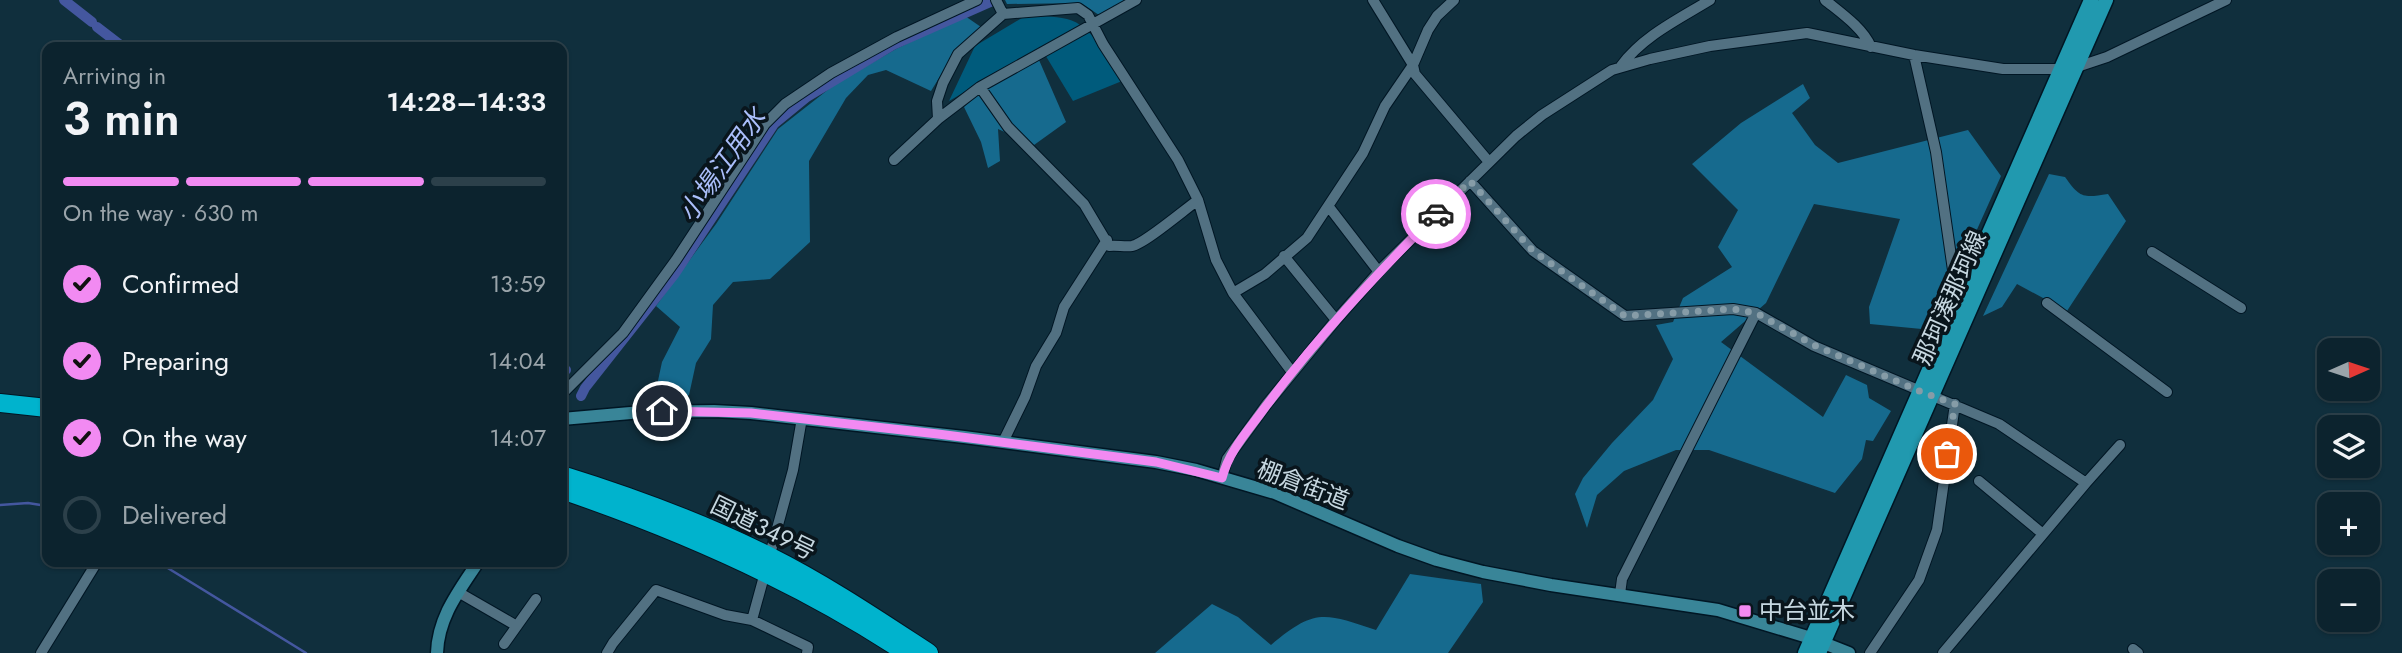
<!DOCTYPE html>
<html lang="en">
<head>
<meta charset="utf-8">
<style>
  body { margin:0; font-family:Jost,"Noto Sans JP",sans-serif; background:#1a2f3a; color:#f1f3f6; height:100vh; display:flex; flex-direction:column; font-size:26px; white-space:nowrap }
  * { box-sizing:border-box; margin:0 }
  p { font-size:23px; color:#9aa4aa }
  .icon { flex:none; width:38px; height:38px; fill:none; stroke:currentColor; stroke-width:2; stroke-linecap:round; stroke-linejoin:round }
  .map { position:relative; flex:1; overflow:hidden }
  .drawer { position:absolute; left:42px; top:42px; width:525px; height:525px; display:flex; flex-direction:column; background:#0c232e; border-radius:14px; box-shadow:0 2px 5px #0004,0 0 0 2px #2c404a }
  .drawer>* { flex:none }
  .needle { width:46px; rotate:87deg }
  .fabs { position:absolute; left:2317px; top:338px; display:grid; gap:14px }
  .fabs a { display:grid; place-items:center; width:63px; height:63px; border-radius:14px; background:#0c232e; box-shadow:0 2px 5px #0004,0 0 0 2px #2c404a; font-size:35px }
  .pin { position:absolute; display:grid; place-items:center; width:60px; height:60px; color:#fff; margin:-30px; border:4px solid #fff; border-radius:50%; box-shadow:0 2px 7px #0007 }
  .courier { position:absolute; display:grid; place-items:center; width:70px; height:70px; margin:-35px; border:5px solid #f28af2; border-radius:50%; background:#fff; color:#222; box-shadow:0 2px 9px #0007 }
  .head em { font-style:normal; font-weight:600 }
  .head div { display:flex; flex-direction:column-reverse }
  .head { display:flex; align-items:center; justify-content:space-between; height:119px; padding:0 21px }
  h1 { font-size:46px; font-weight:600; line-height:52px }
  .bar { display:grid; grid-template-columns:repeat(4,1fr); gap:10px 7px; align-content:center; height:84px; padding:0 21px }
  .bar i { height:9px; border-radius:5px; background:#2c404a }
  .bar .selected { background:#f28af2 }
  .bar p { grid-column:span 4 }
  ol { padding:0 21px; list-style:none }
  li { display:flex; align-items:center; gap:21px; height:77px }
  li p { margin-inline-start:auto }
  li .icon { padding:7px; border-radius:50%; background:#f28af2; color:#111; stroke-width:4 }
  li:last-child { color:#9aa4aa }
  li i { width:38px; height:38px; border:4px solid #2c404a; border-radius:50% }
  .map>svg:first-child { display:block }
  .green { fill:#005b7c }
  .forest { fill:#166a8e }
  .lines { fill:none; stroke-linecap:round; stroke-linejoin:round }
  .stream { stroke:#44579f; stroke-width:2.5 }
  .canal { stroke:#44579f; stroke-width:10 }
  .street-casing { stroke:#001624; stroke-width:12 }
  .secondary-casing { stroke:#001624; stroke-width:15 }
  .primary-casing { stroke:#001624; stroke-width:17 }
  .highway-casing { stroke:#001624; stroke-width:20 }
  .street { stroke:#527182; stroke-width:10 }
  .secondary { stroke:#398598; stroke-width:12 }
  .primary { stroke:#2199af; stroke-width:14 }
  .highway { stroke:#00b3cd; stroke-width:18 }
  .done { stroke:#869ca7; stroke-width:7; stroke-dasharray:0 12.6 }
  .route { stroke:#f28af2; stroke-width:9 }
  .poi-dot { fill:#f28af2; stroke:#09151c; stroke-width:2.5 }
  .labels { text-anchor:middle; stroke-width:7; stroke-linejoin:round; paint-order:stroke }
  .street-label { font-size:24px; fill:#c6d7e0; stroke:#09151c }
  .poi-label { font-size:24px; fill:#c6d7e0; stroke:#09151c; text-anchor:start }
  .water-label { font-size:26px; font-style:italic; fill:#aabefa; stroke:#09151c }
</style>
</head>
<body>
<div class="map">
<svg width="2402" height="653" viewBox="0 0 2402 653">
  <rect width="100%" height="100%" fill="#102f3d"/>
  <!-- green -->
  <path class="green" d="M 1027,15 C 1040,16 1054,16 1067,19 C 1093,25 1108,60 1122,81 L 1073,101 L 1041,48 L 949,101 L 975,46 Z"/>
  <!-- forest -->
  <path class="forest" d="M 1005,0 L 1130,0 L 1102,17 L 1081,3 L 1007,4 Z
    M 965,16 L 981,27 L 955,52 L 931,91 L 886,70 L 868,75 L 846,98 L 809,161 L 810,242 L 770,279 L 733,282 L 713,305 L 711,339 L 696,363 L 689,395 L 674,403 L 648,402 L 656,390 L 662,362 L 680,327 L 656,306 L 716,224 L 778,129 L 834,85 L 896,49 Z
    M 1039,60 L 1066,122 L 1034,145 L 998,129 L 1000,161 L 988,168 L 981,142 L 964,107 L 990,85 Z
    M 1803,84 L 1810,98 L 1792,113 L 1815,145 L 1838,163 L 1968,130 L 2001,176 L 1932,330 L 1870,324 L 1869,307 L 1900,219 L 1814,204 L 1766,303 L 1721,342 L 1823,417 L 1846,375 L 1867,385 L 1869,398 L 1891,411 L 1873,441 L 1866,440 L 1862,459 L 1835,493 L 1709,450 L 1676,450 L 1624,471 L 1597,495 L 1587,528 L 1575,494 L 1583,478 L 1612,443 L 1653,400 L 1673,359 L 1656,325 L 1673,322 L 1683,298 L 1732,267 L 1718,247 L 1738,210 L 1692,164 L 1741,123 Z
    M 2049,174 L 2065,177 C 2080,198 2083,198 2108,194 L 2126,221 L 2067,311 L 2017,284 L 2002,307 L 1983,316 Z
    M 1410,574 L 1481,584 L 1483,602 L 1448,653 L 1155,653 L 1212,604 L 1238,617 L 1271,645 C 1315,608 1324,613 1376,630 Z"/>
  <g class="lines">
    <!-- stream -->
    <path class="stream" d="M 0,505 L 28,503 L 47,506
      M 158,562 L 306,653"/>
    <!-- canal -->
    <path class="canal" d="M 64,0 L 92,22
      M 97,27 L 123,47
      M 562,370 L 566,370
      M 581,396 L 585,388 L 674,275 L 774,124 L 807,97 L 893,45 L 995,0"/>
    <!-- street casing -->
    <g class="street-casing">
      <path id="street" d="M 996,0 L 1003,14
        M 1373,0 L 1413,65 L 1415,74 L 1489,162
        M 1825,0 C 1841,13 1863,28 1871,47
        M 1914,55 L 1936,152 L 1955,284 L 1963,294
        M 1621,66 C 1643,36 1679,19 1710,0
        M 980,87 L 1008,127 L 1084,204 L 1109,246 C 1116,245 1125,247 1132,246 C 1144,244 1184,210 1198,200
        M 938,119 L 937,101 L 943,83 L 958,54 L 1003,14 L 1078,8 L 1088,15 L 1103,44 L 1178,160 L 1198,200 L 1216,260 L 1233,293 L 1292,372
        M 894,160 L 938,119 L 980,87 L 1136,0
        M 1470,181 L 1533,251 L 1625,316 L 1733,309 L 1756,313 L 1814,346 L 1999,424 L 2086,483
        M 1329,207 L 1379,272
        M 2152,252 L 2241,308
        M 1284,256 L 1336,320
        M 1233,293 L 1265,274 L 1307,238 L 1363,153 L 1385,106 L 1413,65 L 1428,30 L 1437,16 L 1454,0
        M 2047,303 L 2167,392
        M 562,394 L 623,333 L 676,260 L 765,124 L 785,104 L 831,73 L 897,37 L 977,0
        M 1003,442 L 1025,397 L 1036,366 L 1056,333 L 1064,307 L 1107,240
        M 1222,478 L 1227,459 L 1267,404 L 1336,320 L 1382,268 L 1516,136 L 1542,115 L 1612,70 L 1650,59 L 1710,46 L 1807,33 L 1914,55 L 2003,69 L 2061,69 L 2077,67 L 2107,57 L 2226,0
        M 1979,481 L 2043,534
        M 458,592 L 517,626
        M 1620,594 L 1622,579 L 1756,313
        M 752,620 L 793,470 L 802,418
        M 504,644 L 536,599
        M 2133,649 L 2138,653
        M 41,653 L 97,562
        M 607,653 L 613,643 L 656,590 L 725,615 L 752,620 L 808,647 L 807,653
        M 1870,653 L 1919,580 L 1937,530 L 1955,404
        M 1943,653 L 2086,483 L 2120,445"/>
    </g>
    <!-- secondary casing -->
    <g class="secondary-casing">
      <path id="secondary" d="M 562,419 L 642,412 L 714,411 L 751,413 L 964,437 L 1156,462 L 1196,470 L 1275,493 L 1398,546 L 1437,560 L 1483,572 L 1551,585 L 1718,610 L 1811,638 L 1849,653
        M 437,653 C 438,617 459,591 478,562"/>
    </g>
    <!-- primary casing -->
    <g class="primary-casing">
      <path id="primary" d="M 1805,653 L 2091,0
        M 1819,653 L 2106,0"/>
    </g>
    <!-- highway casing -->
    <g class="highway-casing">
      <path id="highway" d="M 0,403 L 47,408
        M 562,475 C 633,497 703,523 769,556 C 825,584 877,619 929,653
        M 562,490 C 682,531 799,582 906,653"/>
    </g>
    <!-- street -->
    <use href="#street" class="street"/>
    <!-- secondary -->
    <use href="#secondary" class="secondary"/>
    <!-- primary -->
    <use href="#primary" class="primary"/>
    <!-- highway -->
    <use href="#highway" class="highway"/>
  </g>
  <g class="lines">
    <!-- done -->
    <path class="done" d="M 1436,214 L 1470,181 L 1533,251 L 1625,316 L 1733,309 L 1756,313 L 1814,345 L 1919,391 L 1955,404 L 1947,454"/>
    <!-- route -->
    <path class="route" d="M 662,411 L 751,413 L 938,434 L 1156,462 L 1222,478 C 1229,451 1247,432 1263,410 C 1315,340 1375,276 1436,214"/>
  </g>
  <!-- markers -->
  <rect class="poi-dot" x="1738" y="604" width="14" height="14" rx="3.5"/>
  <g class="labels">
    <!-- street labels -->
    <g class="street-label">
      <text transform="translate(1950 298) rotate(-66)" y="8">那珂湊那珂線</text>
      <text transform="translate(1303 485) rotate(21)" y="8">棚倉街道</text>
      <text transform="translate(763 528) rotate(26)" y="8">国道349号</text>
    </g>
    <!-- poi labels -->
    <g class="poi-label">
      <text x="1759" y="619">中台並木</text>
    </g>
    <!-- water labels -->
    <g class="water-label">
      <text transform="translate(722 165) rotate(-55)" y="9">小場江用水</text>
    </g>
  </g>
</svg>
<div class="fabs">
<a><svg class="needle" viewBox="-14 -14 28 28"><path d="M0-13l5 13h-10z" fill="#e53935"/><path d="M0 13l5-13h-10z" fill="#9aa4aa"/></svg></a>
<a><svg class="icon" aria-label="layers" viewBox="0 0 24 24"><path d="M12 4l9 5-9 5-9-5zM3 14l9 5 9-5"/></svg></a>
<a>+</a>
<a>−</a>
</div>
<div class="pin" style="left:1947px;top:454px;background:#ea580c"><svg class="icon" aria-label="bag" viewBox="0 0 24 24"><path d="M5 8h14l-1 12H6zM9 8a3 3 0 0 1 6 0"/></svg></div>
<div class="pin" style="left:662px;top:411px;background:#1f2937"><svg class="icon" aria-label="home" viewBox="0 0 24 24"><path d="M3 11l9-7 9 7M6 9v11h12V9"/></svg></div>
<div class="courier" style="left:1436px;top:214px"><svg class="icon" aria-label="car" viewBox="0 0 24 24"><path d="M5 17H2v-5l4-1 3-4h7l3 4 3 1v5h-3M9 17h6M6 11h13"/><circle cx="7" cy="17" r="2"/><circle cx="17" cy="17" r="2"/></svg></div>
<section class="drawer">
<div class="head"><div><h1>3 min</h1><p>Arriving in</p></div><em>14:28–14:33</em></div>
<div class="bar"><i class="selected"></i><i class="selected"></i><i class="selected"></i><i></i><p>On the way · 630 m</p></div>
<ol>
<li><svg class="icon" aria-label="check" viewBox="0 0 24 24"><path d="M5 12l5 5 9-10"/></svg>Confirmed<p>13:59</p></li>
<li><svg class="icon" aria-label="check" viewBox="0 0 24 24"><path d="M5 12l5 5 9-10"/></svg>Preparing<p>14:04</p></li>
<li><svg class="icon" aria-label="check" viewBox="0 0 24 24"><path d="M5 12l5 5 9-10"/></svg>On the way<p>14:07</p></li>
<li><i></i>Delivered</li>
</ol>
</section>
</div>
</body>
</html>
